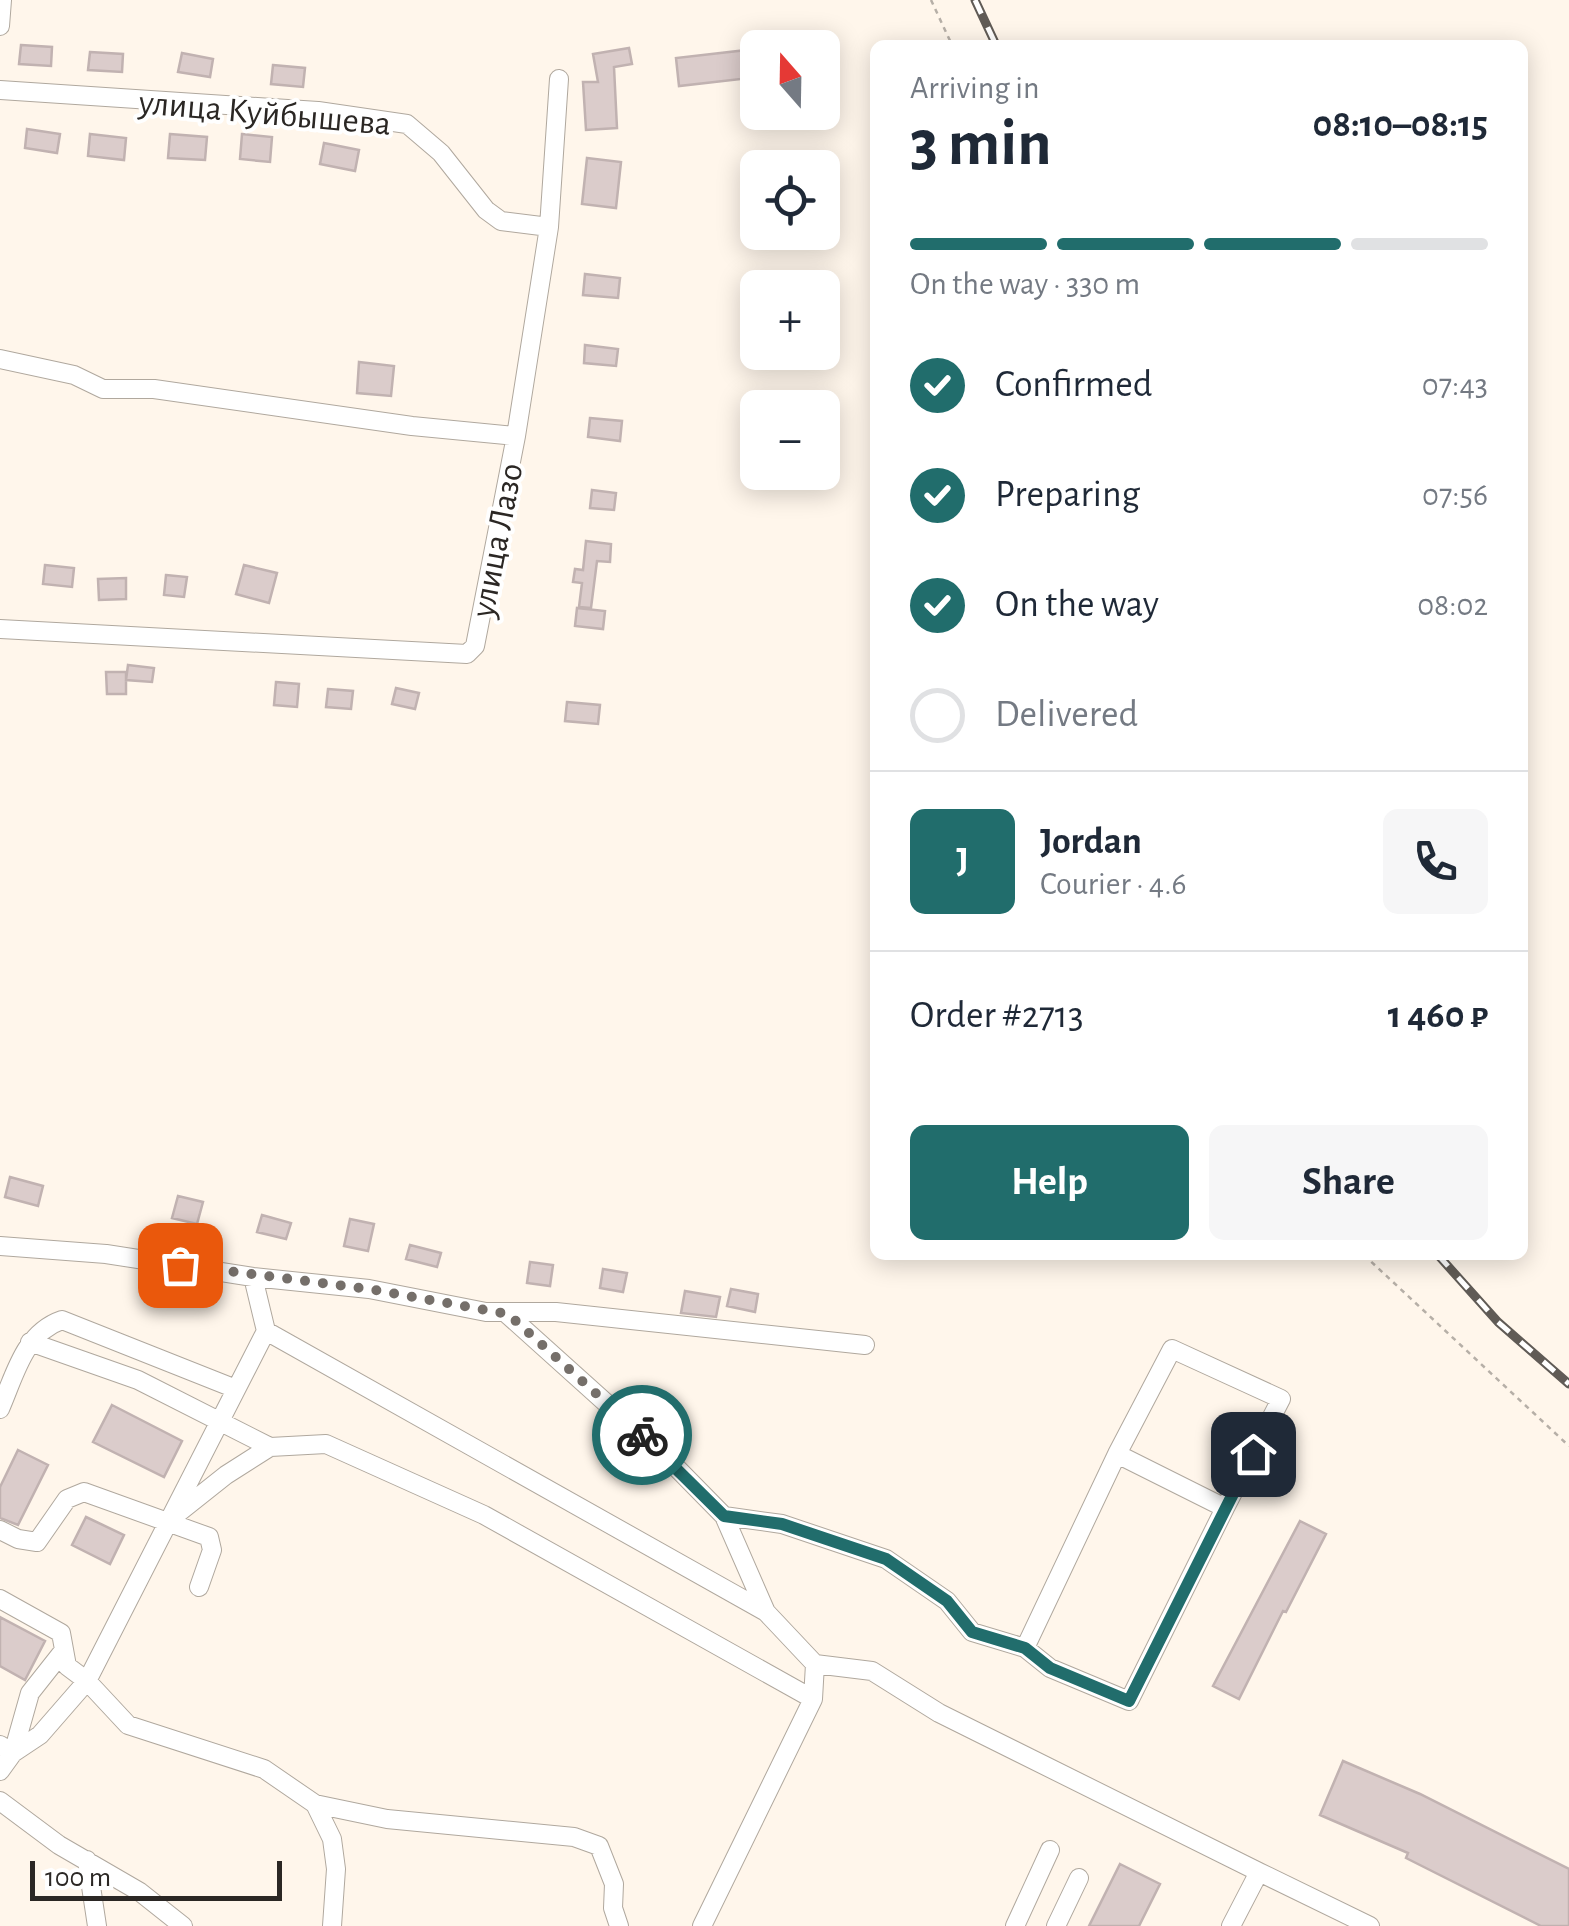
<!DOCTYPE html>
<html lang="en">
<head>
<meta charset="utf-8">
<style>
  body { margin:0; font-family:"Alegreya Sans",sans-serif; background:#f6f6f7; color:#1f2937; height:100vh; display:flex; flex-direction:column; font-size:38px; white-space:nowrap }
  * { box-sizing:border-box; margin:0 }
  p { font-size:32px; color:#747a83 }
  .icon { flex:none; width:55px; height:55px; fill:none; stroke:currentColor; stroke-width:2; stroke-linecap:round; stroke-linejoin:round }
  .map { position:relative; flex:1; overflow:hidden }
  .drawer { position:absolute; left:870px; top:40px; width:658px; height:1220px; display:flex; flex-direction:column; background:#fff; border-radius:15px; box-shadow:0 5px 25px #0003 }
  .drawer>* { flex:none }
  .needle { width:65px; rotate:340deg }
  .controls { position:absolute; left:740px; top:30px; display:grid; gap:20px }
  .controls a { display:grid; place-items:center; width:100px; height:100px; border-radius:15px; background:#fff; box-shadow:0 5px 25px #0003; font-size:50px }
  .scale { position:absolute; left:30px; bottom:25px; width:252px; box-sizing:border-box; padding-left:10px; border:5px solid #2b2724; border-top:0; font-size:28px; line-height:35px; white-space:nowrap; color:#2b2724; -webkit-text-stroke:8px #fff; paint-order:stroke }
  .pin { position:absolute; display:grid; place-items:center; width:85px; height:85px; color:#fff; margin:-42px; border-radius:20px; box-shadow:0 5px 15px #0006 }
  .courier { position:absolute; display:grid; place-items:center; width:100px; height:100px; margin:-50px; border:8px solid #216d6c; border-radius:50%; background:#fff; color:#222; box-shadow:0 2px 12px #0007 }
  .summary em { font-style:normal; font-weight:700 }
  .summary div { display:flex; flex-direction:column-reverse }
  .summary { display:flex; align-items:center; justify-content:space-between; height:170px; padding:0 40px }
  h1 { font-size:65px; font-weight:700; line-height:75px }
  .bar { display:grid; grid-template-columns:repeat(4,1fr); gap:15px 10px; align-content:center; height:120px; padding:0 40px }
  .bar i { height:12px; border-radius:8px; background:#e0e1e3 }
  .bar .active { background:#216d6c }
  .bar p { grid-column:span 4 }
  .line { display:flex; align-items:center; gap:25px; padding:0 40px; border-top:2px solid #e0e1e3 }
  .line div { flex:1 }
  .round { display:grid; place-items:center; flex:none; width:105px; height:105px; border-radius:15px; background:#f6f6f7 }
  ol { padding:0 40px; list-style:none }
  li { display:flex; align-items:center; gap:30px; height:110px }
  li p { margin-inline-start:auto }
  li .icon { padding:10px; border-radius:50%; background:#216d6c; color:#fff; stroke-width:4 }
  li:last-child { color:#747a83 }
  li i { width:55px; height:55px; border:5px solid #e0e1e3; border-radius:50% }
  .button { display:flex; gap:20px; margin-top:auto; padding:20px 40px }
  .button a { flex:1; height:115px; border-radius:15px; background:#216d6c; color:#fff; font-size:40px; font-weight:700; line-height:115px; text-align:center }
  .button a+a { background:#f6f6f7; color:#1f2937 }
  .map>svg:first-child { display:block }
  .building { fill:#dbcccb; stroke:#c1b2b1; stroke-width:2.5 }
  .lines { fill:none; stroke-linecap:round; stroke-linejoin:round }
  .minor-casing { stroke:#b0a89e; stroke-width:20 }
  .path { stroke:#b6afa7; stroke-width:2.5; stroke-dasharray:5 5; stroke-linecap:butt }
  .minor { stroke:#fff; stroke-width:18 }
  .rail-casing { stroke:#605b56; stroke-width:9 }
  .rail { stroke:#fff; stroke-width:5; stroke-dasharray:15; stroke-linecap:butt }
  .done { stroke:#756f6a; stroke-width:10; stroke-dasharray:0 18 }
  .route { stroke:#216d6c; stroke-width:12 }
  .labels { text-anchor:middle; stroke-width:8; stroke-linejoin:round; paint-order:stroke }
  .street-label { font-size:35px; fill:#2b2724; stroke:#fff }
</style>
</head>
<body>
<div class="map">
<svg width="1569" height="1926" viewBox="0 0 1569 1926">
  <rect width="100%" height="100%" fill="#fff6eb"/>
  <!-- building -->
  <path class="building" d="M 21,45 L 52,47 L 51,66 L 19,64 Z
    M 629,48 L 632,64 L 614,67 L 617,128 L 586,130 L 583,82 L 598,82 L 593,54 Z
    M 747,50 L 750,78 L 679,86 L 676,58 Z
    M 90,52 L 123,54 L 122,72 L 88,70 Z
    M 182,53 L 213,59 L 210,77 L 178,72 Z
    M 273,65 L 305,68 L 303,87 L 271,84 Z
    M 27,129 L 60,134 L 57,153 L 25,148 Z
    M 90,134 L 126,138 L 124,160 L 88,156 Z
    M 170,134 L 207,137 L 205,160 L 168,158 Z
    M 242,134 L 272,137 L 270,162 L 240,159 Z
    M 324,143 L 359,150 L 355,171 L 320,164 Z
    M 587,158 L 621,162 L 616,208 L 582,204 Z
    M 585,274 L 620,278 L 618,298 L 583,295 Z
    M 585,345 L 618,349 L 616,366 L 584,363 Z
    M 359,362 L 394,366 L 391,396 L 357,393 Z
    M 590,418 L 622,421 L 620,441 L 588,437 Z
    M 592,490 L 616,493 L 614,510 L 590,508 Z
    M 586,541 L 611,544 L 610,562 L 597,561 L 591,608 L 579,607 L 582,583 L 573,582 L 575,569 L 583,570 Z
    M 45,565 L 74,568 L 72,587 L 43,584 Z
    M 244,565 L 277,573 L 269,603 L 236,594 Z
    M 166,575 L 187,577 L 184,597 L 164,595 Z
    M 126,578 L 126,599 L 99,600 L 98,579 Z
    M 577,608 L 605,611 L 603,629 L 575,626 Z
    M 128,665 L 154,668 L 152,682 L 126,680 Z
    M 106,672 L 126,672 L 126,694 L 107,694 Z
    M 276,682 L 299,684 L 297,707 L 274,705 Z
    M 396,688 L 419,693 L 415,709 L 392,704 Z
    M 328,689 L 353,691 L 351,709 L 326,707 Z
    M 567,702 L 600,705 L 598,724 L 565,721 Z
    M 10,1177 L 43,1186 L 38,1206 L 5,1197 Z
    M 178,1196 L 203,1202 L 197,1224 L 172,1218 Z
    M 262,1215 L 291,1223 L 286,1239 L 257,1232 Z
    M 350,1219 L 374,1224 L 368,1251 L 344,1246 Z
    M 410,1245 L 441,1253 L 437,1267 L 406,1259 Z
    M 530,1262 L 553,1265 L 550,1286 L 527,1283 Z
    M 603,1269 L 627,1273 L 623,1292 L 600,1288 Z
    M 731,1289 L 758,1294 L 755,1312 L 727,1306 Z
    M 685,1291 L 720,1297 L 716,1317 L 681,1313 Z
    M 112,1405 L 182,1441 L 164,1477 L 93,1442 Z
    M 18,1450 L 48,1465 L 18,1525 L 0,1518 L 0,1487 Z
    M 86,1517 L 124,1535 L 110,1564 L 72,1545 Z
    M 1300,1521 L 1326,1534 L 1286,1612 L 1283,1611 L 1239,1699 L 1213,1686 Z
    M 0,1617 L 45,1641 L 25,1680 L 0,1666 Z
    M 1343,1761 L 1420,1794 L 1569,1869 L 1569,1926 L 1541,1926 L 1406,1858 L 1408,1853 L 1320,1815 Z
    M 1120,1864 L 1160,1884 L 1139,1926 L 1089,1926 Z"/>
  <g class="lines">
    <!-- minor casing -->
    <g class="minor-casing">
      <path id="minor" d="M 0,26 L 2,0
        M 0,90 L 318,111 L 407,124 L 441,153 L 486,210 L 501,221 L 549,227
        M 0,359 L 74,375 L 103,389 L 154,389 L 412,426 L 516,436
        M 0,629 L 467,654 L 475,646 L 516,436 L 549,227 L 559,79
        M 0,1246 L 106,1254 L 253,1277 L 369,1289 L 486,1312 L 556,1312 L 865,1345
        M 253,1277 L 266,1331 L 766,1612 L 815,1664 L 813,1699 L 702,1926
        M 507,1314 L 665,1456 L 724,1516 L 782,1524 L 886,1559 L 947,1601 L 972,1632 L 1025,1648 L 1050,1668 L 1129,1701 L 1225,1508 L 1117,1454 L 1025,1648
        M 30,1342 L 138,1380 L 270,1447
        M 0,1409 C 15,1375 24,1333 62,1320 L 236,1389
        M 1117,1454 L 1172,1349 L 1281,1399 L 1225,1508
        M 724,1516 L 766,1612
        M 168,1521 L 226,1475 L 270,1447 L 326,1444 L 484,1515 L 813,1699
        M 0,1530 L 18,1539 L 37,1542 L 67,1499 L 84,1492 L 209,1537 L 212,1550 L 199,1587
        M 0,1599 L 61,1633 L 67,1666 L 87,1681 L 128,1725 L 264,1769 L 315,1804 L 332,1839 L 336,1869 L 332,1926
        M 815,1664 L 872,1671 L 939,1713 L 1259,1872
        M 0,1745 L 13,1753 L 30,1693 L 64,1650
        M 0,1771 L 13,1753 L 40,1735 L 87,1681 L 266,1331
        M 0,1801 L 59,1845 L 140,1892 L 183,1926
        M 315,1804 L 387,1819 L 574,1837 L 599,1846 L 614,1884 L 613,1908 L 619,1926
        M 87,1860 L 97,1926
        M 1015,1926 L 1050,1850
        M 1056,1926 L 1079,1878
        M 1231,1926 L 1259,1872 L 1370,1926"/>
    </g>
    <!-- path -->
    <path class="path" d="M 931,0 L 952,45
      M 1364,1255 L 1569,1446"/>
    <!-- minor -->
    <use href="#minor" class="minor"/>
    <!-- rail casing -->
    <g class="rail-casing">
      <path id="rail" d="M 975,0 L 996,45
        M 1438,1255 L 1498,1322 L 1569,1384"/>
    </g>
    <!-- rail -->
    <use href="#rail" class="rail"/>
  </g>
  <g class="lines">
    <!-- done -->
    <path class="done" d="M 180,1265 L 369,1289 L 508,1314 L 642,1435"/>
    <!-- route -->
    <path class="route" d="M 642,1435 L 724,1516 L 782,1524 L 886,1559 L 947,1601 L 972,1632 L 1025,1648 L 1050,1668 L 1129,1701 L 1253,1454"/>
  </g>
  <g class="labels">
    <!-- street labels -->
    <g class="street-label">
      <text transform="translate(265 112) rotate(5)" y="12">улица Куйбышева</text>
      <text transform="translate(496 540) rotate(-79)" y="12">улица Лазо</text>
    </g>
  </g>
</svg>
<div class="controls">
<a><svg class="needle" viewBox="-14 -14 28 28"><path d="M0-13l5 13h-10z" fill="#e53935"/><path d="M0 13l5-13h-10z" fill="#747a83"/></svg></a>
<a><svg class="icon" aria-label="locate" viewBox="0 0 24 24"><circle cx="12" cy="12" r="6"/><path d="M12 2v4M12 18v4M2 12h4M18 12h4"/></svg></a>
<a>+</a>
<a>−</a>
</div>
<div class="scale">100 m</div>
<div class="pin" style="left:180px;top:1265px;background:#ea580c"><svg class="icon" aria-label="bag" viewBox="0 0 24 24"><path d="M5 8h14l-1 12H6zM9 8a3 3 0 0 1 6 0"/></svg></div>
<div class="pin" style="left:1253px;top:1454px;background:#1f2937"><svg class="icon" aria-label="home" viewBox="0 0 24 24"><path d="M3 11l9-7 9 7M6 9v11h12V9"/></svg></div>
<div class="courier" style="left:642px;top:1435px"><svg class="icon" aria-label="bike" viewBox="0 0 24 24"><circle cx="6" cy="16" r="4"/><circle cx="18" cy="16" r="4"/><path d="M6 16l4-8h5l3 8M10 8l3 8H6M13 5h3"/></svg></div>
<section class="drawer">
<div class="summary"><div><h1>3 min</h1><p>Arriving in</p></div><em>08:10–08:15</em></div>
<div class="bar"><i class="active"></i><i class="active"></i><i class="active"></i><i></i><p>On the way · 330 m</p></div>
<ol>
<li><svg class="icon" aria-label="check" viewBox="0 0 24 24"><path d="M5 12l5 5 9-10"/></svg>Confirmed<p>07:43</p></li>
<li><svg class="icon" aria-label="check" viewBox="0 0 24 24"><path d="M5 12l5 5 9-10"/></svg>Preparing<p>07:56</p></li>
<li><svg class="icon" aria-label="check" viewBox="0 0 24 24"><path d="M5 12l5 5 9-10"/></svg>On the way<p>08:02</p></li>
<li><i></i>Delivered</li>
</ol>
<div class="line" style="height:180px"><b class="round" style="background:#216d6c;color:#fff">J</b><div><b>Jordan</b><p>Courier · 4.6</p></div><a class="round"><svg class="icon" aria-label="phone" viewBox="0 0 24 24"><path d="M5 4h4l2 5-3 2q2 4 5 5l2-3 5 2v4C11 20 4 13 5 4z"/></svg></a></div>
<div class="line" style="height:130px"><div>Order #2713</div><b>1 460 ₽</b></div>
<div class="button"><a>Help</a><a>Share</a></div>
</section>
</div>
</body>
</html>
